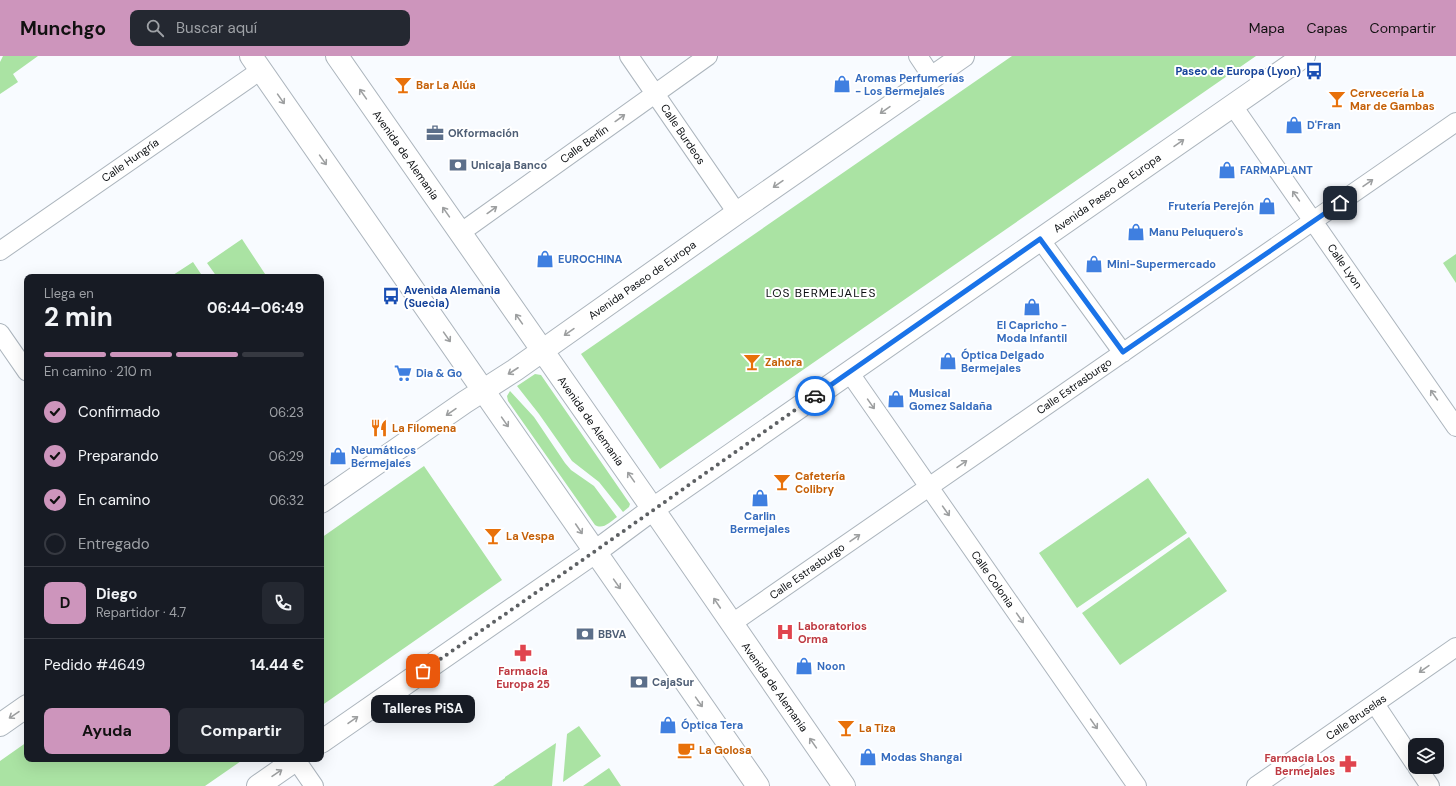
<!DOCTYPE html>
<html lang="es">
<head>
<meta charset="utf-8">
<style>
  body { margin:0; font-family:"DM Sans",sans-serif; background:#242831; color:#f1f3f6; height:100vh; display:flex; flex-direction:column; font-size:15px; white-space:nowrap }
  * { box-sizing:border-box; margin:0 }
  p { font-size:13px; color:#9ea1a6 }
  .icon { flex:none; width:22px; height:22px; fill:none; stroke:currentColor; stroke-width:2; stroke-linecap:round; stroke-linejoin:round }
  .map { position:relative; flex:1; overflow:hidden }
  .panel { position:absolute; left:24px; top:218px; width:300px; height:488px; display:flex; flex-direction:column; background:#171b24; border-radius:8px; box-shadow:0 4px 16px #0002 }
  .panel>* { flex:none }
  .buttons { position:absolute; left:1408px; top:682px; display:grid; gap:8px }
  .buttons a { display:grid; place-items:center; width:36px; height:36px; border-radius:8px; background:#171b24; box-shadow:0 4px 16px #0002; font-size:20px }
  .pin { position:absolute; display:grid; place-items:center; width:34px; height:34px; color:#fff; margin:-17px; border-radius:8px; box-shadow:0 2px 6px #0006 }
  .courier { position:absolute; display:grid; place-items:center; width:40px; height:40px; margin:-20px; border:3px solid #1a73e8; border-radius:50%; background:#fff; color:#222; box-shadow:0 1px 5px #0007 }
  .bubble { position:absolute; height:28px; border-radius:8px; background:#171b24; box-shadow:0 4px 16px #0002; font-size:13px; font-weight:700; line-height:28px; text-align:center }
  .head em { font-style:normal; font-weight:700 }
  .head div { display:flex; flex-direction:column-reverse }
  .head { display:flex; align-items:center; justify-content:space-between; height:68px; padding:0 20px }
  h1 { font-size:26px; font-weight:700; line-height:30px }
  .bar { display:grid; grid-template-columns:repeat(4,1fr); gap:6px 4px; align-content:center; height:48px; padding:0 20px }
  .bar i { height:5px; border-radius:3px; background:#363941 }
  .bar .selected { background:#cd95bc }
  .bar p { grid-column:span 4 }
  .line { display:flex; align-items:center; gap:10px; padding:0 20px; border-top:1px solid #363941 }
  .line div { flex:1 }
  .round { display:grid; place-items:center; flex:none; width:42px; height:42px; border-radius:8px; background:#242831 }
  ol { padding:0 20px; list-style:none }
  li { display:flex; align-items:center; gap:12px; height:44px }
  li p { margin-inline-start:auto }
  li .icon { padding:4px; border-radius:50%; background:#cd95bc; color:#111; stroke-width:4 }
  li:last-child { color:#9ea1a6 }
  li i { width:22px; height:22px; border:2px solid #363941; border-radius:50% }
  .action { display:flex; gap:8px; margin-top:auto; padding:8px 20px }
  .action a { flex:1; height:46px; border-radius:8px; background:#cd95bc; color:#111; font-size:16px; font-weight:700; line-height:46px; text-align:center }
  .action a+a { background:#242831; color:#f1f3f6 }
  header { display:flex; align-items:center; gap:24px; box-sizing:border-box; height:56px; padding:0 20px; background:#cd95bc; color:#111 }
  header strong { font-size:19px }
  nav { display:flex; gap:22px; margin-inline-start:auto; font-size:14px }
  .search { width:280px; height:36px; background:#242831; display:flex; align-items:center; gap:10px; box-sizing:border-box; padding:0 14px; border-radius:8px; color:#9ea1a6; font-size:15px }
  .map>svg:first-child { display:block }
  .green { fill:#aae3a3 }
  .lines { fill:none; stroke-linecap:round; stroke-linejoin:round }
  .street-casing { stroke:#acb5bd; stroke-width:20 }
  .secondary-casing { stroke:#acb5bd; stroke-width:24 }
  .street { stroke:#fff; stroke-width:18 }
  .secondary { stroke:#fff; stroke-width:22 }
  .oneway { stroke:#9d9fa0 }
  .done { stroke:#5e6164; stroke-width:4; stroke-dasharray:0 7.2 }
  .route { stroke:#1a73e8; stroke-width:5 }
  .labels { text-anchor:middle; stroke-width:4; stroke-linejoin:round; paint-order:stroke }
  .transit-label { font-size:11px; font-weight:bold; fill:#164399; stroke:#fff; text-anchor:end }
  .shop-label { font-size:11px; font-weight:bold; fill:#366cbe; stroke:#fff; text-anchor:start }
  .food-label { font-size:11px; font-weight:bold; fill:#c56008; stroke:#fff; text-anchor:start }
  .service-label { font-size:11px; font-weight:bold; fill:#4e5e75; stroke:#fff; text-anchor:start }
  .street-label { font-size:11px; fill:#0b0e11; stroke:#fff }
  .health-label { font-size:11px; font-weight:bold; fill:#be3a42; stroke:#fff; text-anchor:start }
  .neighbourhood-label { font-size:12px; letter-spacing:1px; fill:#0b0e11; stroke:#fff }
</style>
</head>
<body>
<header>
<strong>Munchgo</strong>
<div class="search"><svg class="icon" aria-label="search" viewBox="0 0 24 24"><circle cx="10" cy="10" r="6"/><path d="M15 15l6 6"/></svg>Buscar aquí</div>
<nav><a>Mapa</a><a>Capas</a><a>Compartir</a></nav>
</header>
<div class="map">
<svg width="1456" height="730" viewBox="0 0 1456 730">
  <rect width="100%" height="100%" fill="#f8fbff"/>
  <!-- green -->
  <path class="green" d="M 3,0 L 38,0 L 13,18 L 18,26 L 0,38 L 0,6 Z
    M 1012,0 L 1256,0 L 660,413 L 581,298 Z
    M 242,183 L 267,221 L 217,221 L 207,207 Z
    M 1456,198 L 1456,227 L 1443,207 Z
    M 193,206 L 203,221 L 174,221 L 173,219 Z
    M 535,318 L 541,319 L 630,448 L 629,451 L 623,456 L 599,426 L 572,405 L 539,358 L 517,330 Z
    M 510,335 L 534,361 L 565,407 L 571,414 L 594,430 L 617,461 C 610,466 603,474 595,469 L 508,345 L 507,340 Z
    M 424,410 L 502,524 L 321,650 L 321,482 Z
    M 1148,422 L 1187,477 L 1077,552 L 1039,497 Z
    M 1189,481 L 1227,535 L 1120,609 L 1082,557 Z
    M 579,670 L 601,700 L 563,726 L 567,678 Z
    M 27,686 L 27,703 L 244,703 L 205,730 L 0,730 L 0,705 Z
    M 556,687 L 552,730 L 493,730 L 505,722 L 505,721 Z
    M 609,712 L 621,730 L 583,730 Z"/>
  <g class="lines">
    <!-- street casing -->
    <g class="street-casing">
      <path id="street" d="M 629,0 L 737,157
        M 918,0 L 932,21
        M 1233,50 L 1456,371
        M 460,177 L 708,0
        M 1040,183 L 1123,297
        M 0,195 L 261,14
        M 0,277 L 27,316
        M 849,316 L 1137,730
        M 731,568 L 1456,66
        M 1375,648 L 1415,708
        M 296,704 L 314,730
        M 1417,711 L 1430,730
        M 1256,730 L 1456,591"/>
    </g>
    <!-- secondary casing -->
    <g class="secondary-casing">
      <path id="secondary" d="M 251,0 L 758,730
        M 337,0 L 653,453 L 844,730
        M 321,446 L 465,346 L 515,314 L 737,157 L 963,0
        M 0,669 L 27,650
        M 321,686 L 595,496 L 653,453 L 1304,0
        M 258,730 L 297,703"/>
    </g>
    <!-- street -->
    <use href="#street" class="street"/>
    <!-- secondary -->
    <use href="#secondary" class="secondary"/>
  </g>
  <!-- one-way arrows -->
  <defs><path id="oneway-shaft" d="M-6 0H5M1.5-3L5.5 0L1.5 3" fill="none" stroke-width="1.6" stroke-linecap="round" stroke-linejoin="round"/></defs>
  <g class="oneway">
    <use href="#oneway-shaft" transform="translate(363 38) rotate(-125)"/>
    <use href="#oneway-shaft" transform="translate(281 43) rotate(55)"/>
    <use href="#oneway-shaft" transform="translate(885 54) rotate(145)"/>
    <use href="#oneway-shaft" transform="translate(620 62) rotate(-36)"/>
    <use href="#oneway-shaft" transform="translate(1179 87) rotate(-35)"/>
    <use href="#oneway-shaft" transform="translate(323 104) rotate(55)"/>
    <use href="#oneway-shaft" transform="translate(1368 127) rotate(-35)"/>
    <use href="#oneway-shaft" transform="translate(778 128) rotate(145)"/>
    <use href="#oneway-shaft" transform="translate(1296 140) rotate(-125)"/>
    <use href="#oneway-shaft" transform="translate(492 154) rotate(-36)"/>
    <use href="#oneway-shaft" transform="translate(446 156) rotate(-125)"/>
    <use href="#oneway-shaft" transform="translate(519 263) rotate(-125)"/>
    <use href="#oneway-shaft" transform="translate(569 276) rotate(145)"/>
    <use href="#oneway-shaft" transform="translate(447 281) rotate(55)"/>
    <use href="#oneway-shaft" transform="translate(513 315) rotate(147)"/>
    <use href="#oneway-shaft" transform="translate(1434 339) rotate(-125)"/>
    <use href="#oneway-shaft" transform="translate(871 348) rotate(55)"/>
    <use href="#oneway-shaft" transform="translate(451 356) rotate(145)"/>
    <use href="#oneway-shaft" transform="translate(505 366) rotate(55)"/>
    <use href="#oneway-shaft" transform="translate(962 408) rotate(-35)"/>
    <use href="#oneway-shaft" transform="translate(631 421) rotate(-125)"/>
    <use href="#oneway-shaft" transform="translate(946 455) rotate(55)"/>
    <use href="#oneway-shaft" transform="translate(579 473) rotate(56)"/>
    <use href="#oneway-shaft" transform="translate(855 482) rotate(-35)"/>
    <use href="#oneway-shaft" transform="translate(617 528) rotate(55)"/>
    <use href="#oneway-shaft" transform="translate(717 547) rotate(-124)"/>
    <use href="#oneway-shaft" transform="translate(1020 562) rotate(55)"/>
    <use href="#oneway-shaft" transform="translate(1424 613) rotate(145)"/>
    <use href="#oneway-shaft" transform="translate(699 646) rotate(55)"/>
    <use href="#oneway-shaft" transform="translate(14 659) rotate(146)"/>
    <use href="#oneway-shaft" transform="translate(353 664) rotate(-35)"/>
    <use href="#oneway-shaft" transform="translate(1094 668) rotate(55)"/>
    <use href="#oneway-shaft" transform="translate(813 687) rotate(-125)"/>
    <use href="#oneway-shaft" transform="translate(277 717) rotate(-34)"/>
  </g>
  <g class="lines">
    <!-- done -->
    <path class="done" d="M 423,615 C 554,525 684,432 815,340"/>
    <!-- route -->
    <path class="route" d="M 815,340 L 1040,183 L 1123,296 L 1340,147"/>
  </g>
  <!-- icons -->
  <defs>
    <g id="bus-bare" transform="scale(1.38)"><path d="M-5-6H5V4H4V6H2V4H-2V6H-4V4H-5ZM-3.5-4V0h7V-4ZM-3.5 1.2v1.5H-2V1.2ZM2 1.2v1.5H3.5V1.2Z" fill="#1a4fb4" stroke="#fff" stroke-width="2.5" paint-order="stroke"/></g>
    <g id="shop-bare" transform="scale(1.38)"><path d="M-5-2.5h2.3a2.7 3.5 0 0 1 5.4 0H5L5.5 6h-11ZM-1.5-2.5h3a1.5 2.3 0 0 0-3 0Z" fill="#3f7fe0" stroke="#fff" stroke-width="2.5" paint-order="stroke"/></g>
    <g id="bar-bare" transform="scale(1.38)"><path d="M-6-5H6L.8 .8V4.5H3.5V6h-7V4.5H-.8V.8Z" fill="#e8710a" stroke="#fff" stroke-width="2.5" paint-order="stroke"/></g>
    <g id="office-bare" transform="scale(1.38)"><path d="M-6-3h4V-5.5h4V-3h4V5H-6ZM-1-4.5V-3h2v-1.5ZM-6 0V1H6V0Z" fill="#5c6f8a" stroke="#fff" stroke-width="2.5" paint-order="stroke"/></g>
    <g id="bank-bare" transform="scale(1.38)"><path d="M-6-4H6V4H-6ZM0-2.3a2.3 2.3 0 1 0 0 4.6a2.3 2.3 0 1 0 0-4.6Z" fill="#5c6f8a" stroke="#fff" stroke-width="2.5" paint-order="stroke"/></g>
    <g id="supermarket-bare" transform="scale(1.38)"><path d="M-6-5.5h2.5l.6 2H6L4.5 2H-2.5L-4.4-4H-6ZM-1.5 3.2a1.3 1.3 0 1 0 .1 0ZM3 3.2a1.3 1.3 0 1 0 .1 0Z" fill="#3f7fe0" stroke="#fff" stroke-width="2.5" paint-order="stroke"/></g>
    <g id="restaurant-bare" transform="scale(1.38)"><path d="M-5-6h1v4h1v-4h1v4h1v-4h1v5L-1.5 .5V6h-2V.5L-5-1ZM5-6V6H3V1.5H1.5Q1.5-4 5-6Z" fill="#e8710a" stroke="#fff" stroke-width="2.5" paint-order="stroke"/></g>
    <g id="hospital-bare" transform="scale(1.38)"><path d="M-5-5h3v3.5h4V-5h3V5h-3V1.5h-4V5h-3Z" fill="#e0444e" stroke="#fff" stroke-width="2.5" paint-order="stroke"/></g>
    <g id="pharmacy-bare" transform="scale(1.38)"><path d="M-2-6h4v4h4v4h-4v4h-4v-4h-4v-4h4Z" fill="#e0444e" stroke="#fff" stroke-width="2.5" paint-order="stroke"/></g>
    <g id="cafe-bare" transform="scale(1.38)"><path d="M-5.5-4.5H6V0H3Q3 3.5 0 3.5H-2.5Q-5.5 3.5-5.5 0ZM3-3.2v2h1.7v-2ZM-6 4.5H4V6H-6Z" fill="#e8710a" stroke="#fff" stroke-width="2.5" paint-order="stroke"/></g>
  </defs>
  <g fill-rule="evenodd">
    <use href="#bus-bare" x="1314" y="15"/>
    <use href="#shop-bare" x="842" y="28"/>
    <use href="#bar-bare" x="403" y="29"/>
    <use href="#bar-bare" x="1337" y="43"/>
    <use href="#shop-bare" x="1294" y="69"/>
    <use href="#office-bare" x="435" y="77"/>
    <use href="#bank-bare" x="458" y="109"/>
    <use href="#shop-bare" x="1227" y="114"/>
    <use href="#shop-bare" x="1267" y="150"/>
    <use href="#shop-bare" x="1136" y="176"/>
    <use href="#shop-bare" x="545" y="203"/>
    <use href="#shop-bare" x="1094" y="208"/>
    <use href="#bus-bare" x="391" y="240"/>
    <use href="#shop-bare" x="1032" y="251"/>
    <use href="#shop-bare" x="948" y="305"/>
    <use href="#bar-bare" x="752" y="306"/>
    <use href="#supermarket-bare" x="403" y="317"/>
    <use href="#shop-bare" x="896" y="343"/>
    <use href="#restaurant-bare" x="379" y="372"/>
    <use href="#shop-bare" x="338" y="400"/>
    <use href="#bar-bare" x="782" y="426"/>
    <use href="#shop-bare" x="760" y="442"/>
    <use href="#bar-bare" x="493" y="480"/>
    <use href="#hospital-bare" x="785" y="576"/>
    <use href="#bank-bare" x="585" y="578"/>
    <use href="#pharmacy-bare" x="523" y="597"/>
    <use href="#shop-bare" x="804" y="610"/>
    <use href="#bank-bare" x="639" y="626"/>
    <use href="#shop-bare" x="668" y="669"/>
    <use href="#bar-bare" x="846" y="672"/>
    <use href="#cafe-bare" x="686" y="694"/>
    <use href="#shop-bare" x="868" y="701"/>
    <use href="#pharmacy-bare" x="1348" y="708"/>
  </g>
  <g class="labels">
    <!-- transit labels -->
    <g class="transit-label">
      <text x="1301" y="19">Paseo de Europa (Lyon)</text>
      <text x="404" y="238" text-anchor="start">Avenida Alemania<tspan x="404" dy="13">(Suecia)</tspan></text>
    </g>
    <!-- shop labels -->
    <g class="shop-label">
      <text x="855" y="26">Aromas Perfumerías<tspan x="855" dy="13">- Los Bermejales</tspan></text>
      <text x="1307" y="73">D'Fran</text>
      <text x="1240" y="118">FARMAPLANT</text>
      <text x="1254" y="154" text-anchor="end">Frutería Perejón</text>
      <text x="1149" y="180">Manu Peluquero's</text>
      <text x="558" y="207">EUROCHINA</text>
      <text x="1107" y="212">Mini-Supermercado</text>
      <text x="1032" y="273" text-anchor="middle">El Capricho -<tspan x="1032" dy="13">Moda Infantil</tspan></text>
      <text x="961" y="303">Óptica Delgado<tspan x="961" dy="13">Bermejales</tspan></text>
      <text x="416" y="321">Dia &amp; Go</text>
      <text x="909" y="341">Musical<tspan x="909" dy="13">Gomez Saldaña</tspan></text>
      <text x="351" y="398">Neumáticos<tspan x="351" dy="13">Bermejales</tspan></text>
      <text x="760" y="464" text-anchor="middle">Carlin<tspan x="760" dy="13">Bermejales</tspan></text>
      <text x="817" y="614">Noon</text>
      <text x="681" y="673">Óptica Tera</text>
      <text x="881" y="705">Modas Shangai</text>
    </g>
    <!-- food labels -->
    <g class="food-label">
      <text x="416" y="33">Bar La Alúa</text>
      <text x="1350" y="41">Cervecería La<tspan x="1350" dy="13">Mar de Gambas</tspan></text>
      <text x="765" y="310">Zahora</text>
      <text x="392" y="376">La Filomena</text>
      <text x="795" y="424">Cafetería<tspan x="795" dy="13">Colibry</tspan></text>
      <text x="506" y="484">La Vespa</text>
      <text x="859" y="676">La Tiza</text>
      <text x="699" y="698">La Golosa</text>
    </g>
    <!-- service labels -->
    <g class="service-label">
      <text x="448" y="81">OKformación</text>
      <text x="471" y="113">Unicaja Banco</text>
      <text x="598" y="582">BBVA</text>
      <text x="652" y="630">CajaSur</text>
    </g>
    <!-- street labels -->
    <g class="street-label">
      <text transform="translate(683 78) rotate(56)" y="4">Calle Burdeos</text>
      <text transform="translate(584 88) rotate(-36)" y="4">Calle Berlín</text>
      <text transform="translate(406 99) rotate(55)" y="4">Avenida de Alemania</text>
      <text transform="translate(130 104) rotate(-35)" y="4">Calle Hungría</text>
      <text transform="translate(1107 137) rotate(-35)" y="4">Avenida Paseo de Europa</text>
      <text transform="translate(1345 210) rotate(55)" y="4">Calle Lyon</text>
      <text transform="translate(642 224) rotate(-35)" y="4">Avenida Paseo de Europa</text>
      <text transform="translate(1074 330) rotate(-35)" y="4">Calle Estrasburgo</text>
      <text transform="translate(591 365) rotate(55)" y="4">Avenida de Alemania</text>
      <text transform="translate(807 515) rotate(-35)" y="4">Calle Estrasburgo</text>
      <text transform="translate(993 523) rotate(55)" y="4">Calle Colonia</text>
      <text transform="translate(775 631) rotate(55)" y="4">Avenida de Alemania</text>
      <text transform="translate(1356 661) rotate(-35)" y="4">Calle Bruselas</text>
    </g>
    <!-- health labels -->
    <g class="health-label">
      <text x="798" y="574">Laboratorios<tspan x="798" dy="13">Orma</tspan></text>
      <text x="523" y="619" text-anchor="middle">Farmacia<tspan x="523" dy="13">Europa 25</tspan></text>
      <text x="1335" y="706" text-anchor="end">Farmacia Los<tspan x="1335" dy="13">Bermejales</tspan></text>
    </g>
    <!-- neighbourhood labels -->
    <g class="neighbourhood-label">
      <text x="821" y="241">LOS BERMEJALES</text>
    </g>
  </g>
</svg>
<div class="buttons">
<a><svg class="icon" aria-label="layers" viewBox="0 0 24 24"><path d="M12 4l9 5-9 5-9-5zM3 14l9 5 9-5"/></svg></a>
</div>
<div class="pin" style="left:423px;top:615px;background:#ea580c"><svg class="icon" aria-label="bag" viewBox="0 0 24 24"><path d="M5 8h14l-1 12H6zM9 8a3 3 0 0 1 6 0"/></svg></div>
<div class="pin" style="left:1340px;top:147px;background:#1f2937"><svg class="icon" aria-label="home" viewBox="0 0 24 24"><path d="M3 11l9-7 9 7M6 9v11h12V9"/></svg></div>
<div class="courier" style="left:815px;top:340px"><svg class="icon" aria-label="car" viewBox="0 0 24 24"><path d="M5 17H2v-5l4-1 3-4h7l3 4 3 1v5h-3M9 17h6M6 11h13"/><circle cx="7" cy="17" r="2"/><circle cx="17" cy="17" r="2"/></svg></div>
<div class="bubble" style="left:371px;top:639px;width:104px">Talleres PiSA</div>
<section class="panel">
<div class="head"><div><h1>2 min</h1><p>Llega en</p></div><em>06:44–06:49</em></div>
<div class="bar"><i class="selected"></i><i class="selected"></i><i class="selected"></i><i></i><p>En camino · 210 m</p></div>
<ol>
<li><svg class="icon" aria-label="check" viewBox="0 0 24 24"><path d="M5 12l5 5 9-10"/></svg>Confirmado<p>06:23</p></li>
<li><svg class="icon" aria-label="check" viewBox="0 0 24 24"><path d="M5 12l5 5 9-10"/></svg>Preparando<p>06:29</p></li>
<li><svg class="icon" aria-label="check" viewBox="0 0 24 24"><path d="M5 12l5 5 9-10"/></svg>En camino<p>06:32</p></li>
<li><i></i>Entregado</li>
</ol>
<div class="line" style="height:72px"><b class="round" style="background:#cd95bc;color:#111">D</b><div><b>Diego</b><p>Repartidor · 4.7</p></div><a class="round"><svg class="icon" aria-label="phone" viewBox="0 0 24 24"><path d="M5 4h4l2 5-3 2q2 4 5 5l2-3 5 2v4C11 20 4 13 5 4z"/></svg></a></div>
<div class="line" style="height:52px"><div>Pedido #4649</div><b>14.44 €</b></div>
<div class="action"><a>Ayuda</a><a>Compartir</a></div>
</section>
</div>
</body>
</html>
